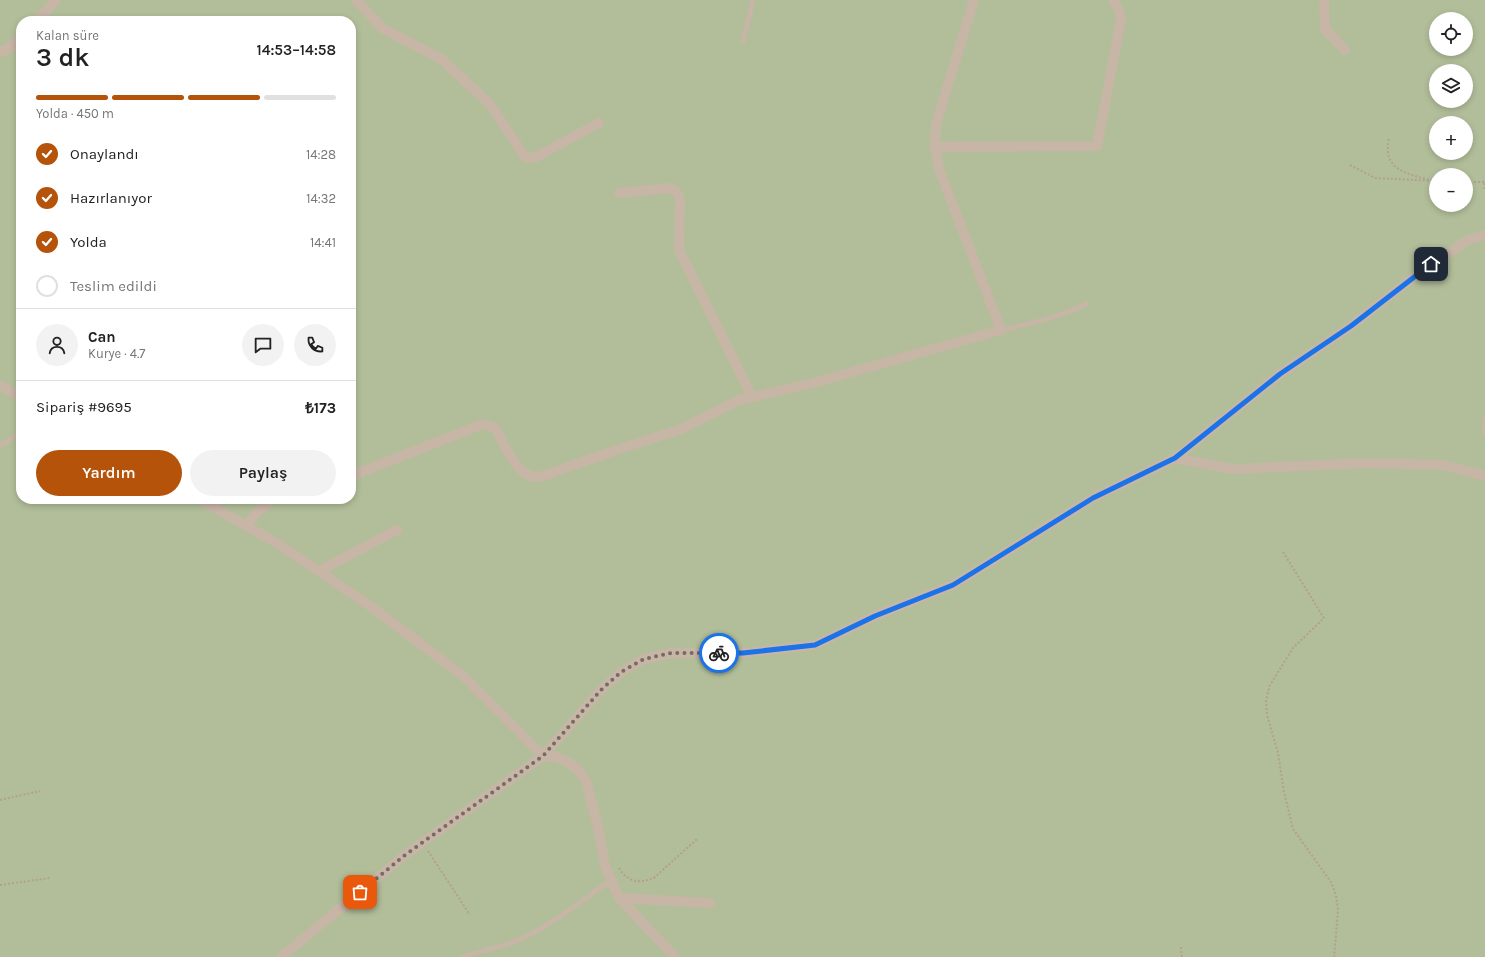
<!DOCTYPE html>
<html lang="tr">
<head>
<meta charset="utf-8">
<style>
  body { margin:0; font-family:Karla,sans-serif; background:#f2f2f2; color:#222; height:100vh; display:flex; flex-direction:column; font-size:15px; white-space:nowrap }
  * { box-sizing:border-box; margin:0 }
  p { font-size:13px; color:#767676 }
  .icon { flex:none; width:22px; height:22px; fill:none; stroke:currentColor; stroke-width:2; stroke-linecap:round; stroke-linejoin:round }
  .map { position:relative; flex:1; overflow:hidden }
  .panel { position:absolute; left:16px; top:16px; width:340px; height:488px; display:flex; flex-direction:column; background:#fff; border-radius:16px; box-shadow:0 2px 6px #0003 }
  .panel>* { flex:none }
  .fabs { position:absolute; left:1429px; top:12px; display:grid; gap:8px }
  .fabs a { display:grid; place-items:center; width:44px; height:44px; border-radius:50%; background:#fff; box-shadow:0 2px 6px #0003; font-size:20px }
  .pin { position:absolute; display:grid; place-items:center; width:34px; height:34px; color:#fff; margin:-17px; border-radius:8px; box-shadow:0 2px 6px #0006 }
  .courier { position:absolute; display:grid; place-items:center; width:40px; height:40px; margin:-20px; border:3px solid #1a73e8; border-radius:50%; background:#fff; color:#222; box-shadow:0 1px 5px #0007 }
  .head em { font-style:normal; font-weight:600 }
  .head div { display:flex; flex-direction:column-reverse }
  .head { display:flex; align-items:center; justify-content:space-between; height:68px; padding:0 20px }
  h1 { font-size:26px; font-weight:600; line-height:30px }
  .bar { display:grid; grid-template-columns:repeat(4,1fr); gap:6px 4px; align-content:center; height:48px; padding:0 20px }
  .bar i { height:5px; border-radius:3px; background:#e0e0e0 }
  .bar .on { background:#b45309 }
  .bar p { grid-column:span 4 }
  .line { display:flex; align-items:center; gap:10px; padding:0 20px; border-top:1px solid #e0e0e0 }
  .line div { flex:1 }
  .round { display:grid; place-items:center; flex:none; width:42px; height:42px; border-radius:21px; background:#f2f2f2 }
  ol { padding:0 20px; list-style:none }
  li { display:flex; align-items:center; gap:12px; height:44px }
  li p { margin-inline-start:auto }
  li .icon { padding:4px; border-radius:50%; background:#b45309; color:#fff; stroke-width:4 }
  li:last-child { color:#767676 }
  li i { width:22px; height:22px; border:2px solid #e0e0e0; border-radius:50% }
  .action { display:flex; gap:8px; margin-top:auto; padding:8px 20px }
  .action a { flex:1; height:46px; border-radius:24px; background:#b45309; color:#fff; font-size:16px; font-weight:600; line-height:46px; text-align:center }
  .action a+a { background:#f2f2f2; color:#222 }
  .map>svg:first-child { display:block }
  .green { fill:#b2be9a; fill-rule:evenodd }
  .lines { fill:none; stroke-linecap:round; stroke-linejoin:round }
  .path { stroke:#b39f90; stroke-width:2; stroke-dasharray:2 2; stroke-linecap:butt }
  .service { stroke:#c7b5a6; stroke-width:5 }
  .minor { stroke:#c7b5a6; stroke-width:10 }
  .done { stroke:#766c65; stroke-width:4; stroke-dasharray:0 7.2 }
  .route { stroke:#1a73e8; stroke-width:5 }
</style>
</head>
<body>
<div class="map">
<svg width="1485" height="957" viewBox="0 0 1485 957">
  <rect width="100%" height="100%" fill="#f0e5d9"/>
  <!-- green -->
  <path class="green" d="M 0,0 L 1485,0 L 1485,957 L 0,957 ZM 1436,19 L 1466,19 L 1466,49 L 1436,49 ZM 21,21 L 351,21 L 351,499 L 21,499 ZM 1436,71 L 1466,71 L 1466,101 L 1436,101 ZM 1436,123 L 1466,123 L 1466,153 L 1436,153 ZM 1436,175 L 1466,175 L 1466,205 L 1436,205 Z"/>
  <g class="lines">
    <!-- path -->
    <path class="path" d="M 1389,139 C 1382,169 1405,173 1429,180
      M 1350,165 L 1375,178 L 1436,181
      M 1466,182 L 1485,182
      M 1484,183 L 1485,191
      M 1283,552 L 1324,618 L 1293,648 L 1270,685 L 1266,700 L 1267,715 L 1278,753 L 1284,792 L 1293,829 L 1331,882 L 1336,895 L 1338,910 L 1334,957
      M 0,800 L 40,791
      M 428,851 L 470,915
      M 619,868 C 628,883 641,884 655,877 L 697,839
      M 0,885 L 50,878
      M 1181,947 L 1182,957"/>
    <!-- service -->
    <path class="service" d="M 743,42 L 753,0
      M 1001,330 C 1031,324 1059,317 1087,304
      M 1485,419 L 1485,434
      M 0,446 L 21,432
      M 463,957 C 482,950 503,947 521,939 C 553,924 583,900 611,880"/>
    <!-- minor -->
    <path class="minor" d="M 356,0 L 382,28 L 441,59 L 490,104 L 525,157 L 529,158 L 536,157 L 599,123
      M 1324,0 L 1325,29 L 1345,50
      M 37,21 L 56,0
      M 0,52 L 10,48 L 21,37
      M 935,147 L 1097,146 L 1121,20 L 1118,9 L 1113,0
      M 619,193 L 669,188 C 676,190 680,195 680,202 L 679,250 L 752,397
      M 0,385 L 21,397
      M 1175,458 L 1232,469 L 1370,463 L 1443,465 L 1485,476
      M 351,476 L 483,424 L 495,428 C 502,440 513,466 525,473 C 529,476 535,477 540,477 L 619,449 L 681,429 L 739,400 L 813,383 L 1001,330 L 939,169 L 935,147 L 936,124 L 974,0
      M 199,499 L 280,545 L 373,608 L 462,675 L 543,756 L 556,757 L 568,762 L 578,770 L 586,781 L 599,831 L 605,866 L 619,898 L 675,957
      M 246,526 C 255,514 263,505 276,499
      M 319,571 L 397,530
      M 619,898 L 710,903
      M 281,957 L 405,855 L 543,756 L 601,690 L 621,672 L 644,659 L 671,653 L 743,653 L 815,645 L 875,616 L 953,585 L 1093,498 L 1175,458 L 1280,374 L 1351,326 L 1419,273 L 1468,240 L 1485,235"/>
  </g>
  <g class="lines">
    <!-- done -->
    <path class="done" d="M 360,892 L 405,855 L 543,756 L 601,690 L 621,672 L 644,659 L 671,653 L 719,653"/>
    <!-- route -->
    <path class="route" d="M 719,653 L 743,653 L 815,645 L 875,616 L 953,585 L 1093,498 L 1175,458 L 1280,374 L 1351,326 L 1431,264"/>
  </g>
</svg>
<div class="fabs">
<a><svg class="icon" aria-label="locate" viewBox="0 0 24 24"><circle cx="12" cy="12" r="6"/><path d="M12 2v4M12 18v4M2 12h4M18 12h4"/></svg></a>
<a><svg class="icon" aria-label="layers" viewBox="0 0 24 24"><path d="M12 4l9 5-9 5-9-5zM3 14l9 5 9-5"/></svg></a>
<a>+</a>
<a>−</a>
</div>
<div class="pin" style="left:360px;top:892px;background:#ea580c"><svg class="icon" aria-label="bag" viewBox="0 0 24 24"><path d="M5 8h14l-1 12H6zM9 8a3 3 0 0 1 6 0"/></svg></div>
<div class="pin" style="left:1431px;top:264px;background:#1f2937"><svg class="icon" aria-label="home" viewBox="0 0 24 24"><path d="M3 11l9-7 9 7M6 9v11h12V9"/></svg></div>
<div class="courier" style="left:719px;top:653px"><svg class="icon" aria-label="bike" viewBox="0 0 24 24"><circle cx="6" cy="16" r="4"/><circle cx="18" cy="16" r="4"/><path d="M6 16l4-8h5l3 8M10 8l3 8H6M13 5h3"/></svg></div>
<section class="panel">
<div class="head"><div><h1>3 dk</h1><p>Kalan süre</p></div><em>14:53–14:58</em></div>
<div class="bar"><i class="on"></i><i class="on"></i><i class="on"></i><i></i><p>Yolda · 450 m</p></div>
<ol>
<li><svg class="icon" aria-label="check" viewBox="0 0 24 24"><path d="M5 12l5 5 9-10"/></svg>Onaylandı<p>14:28</p></li>
<li><svg class="icon" aria-label="check" viewBox="0 0 24 24"><path d="M5 12l5 5 9-10"/></svg>Hazırlanıyor<p>14:32</p></li>
<li><svg class="icon" aria-label="check" viewBox="0 0 24 24"><path d="M5 12l5 5 9-10"/></svg>Yolda<p>14:41</p></li>
<li><i></i>Teslim edildi</li>
</ol>
<div class="line" style="height:72px"><a class="round"><svg class="icon" aria-label="person" viewBox="0 0 24 24"><circle cx="12" cy="8" r="4"/><path d="M4 21q1-7 8-7t8 7"/></svg></a><div><b>Can</b><p>Kurye · 4.7</p></div><a class="round"><svg class="icon" aria-label="chat" viewBox="0 0 24 24"><path d="M4 5h16v11H9l-5 4z"/></svg></a><a class="round"><svg class="icon" aria-label="phone" viewBox="0 0 24 24"><path d="M5 4h4l2 5-3 2q2 4 5 5l2-3 5 2v4C11 20 4 13 5 4z"/></svg></a></div>
<div class="line" style="height:52px"><div>Sipariş #9695</div><b>₺173</b></div>
<div class="action"><a>Yardım</a><a>Paylaş</a></div>
</section>
</div>
</body>
</html>
